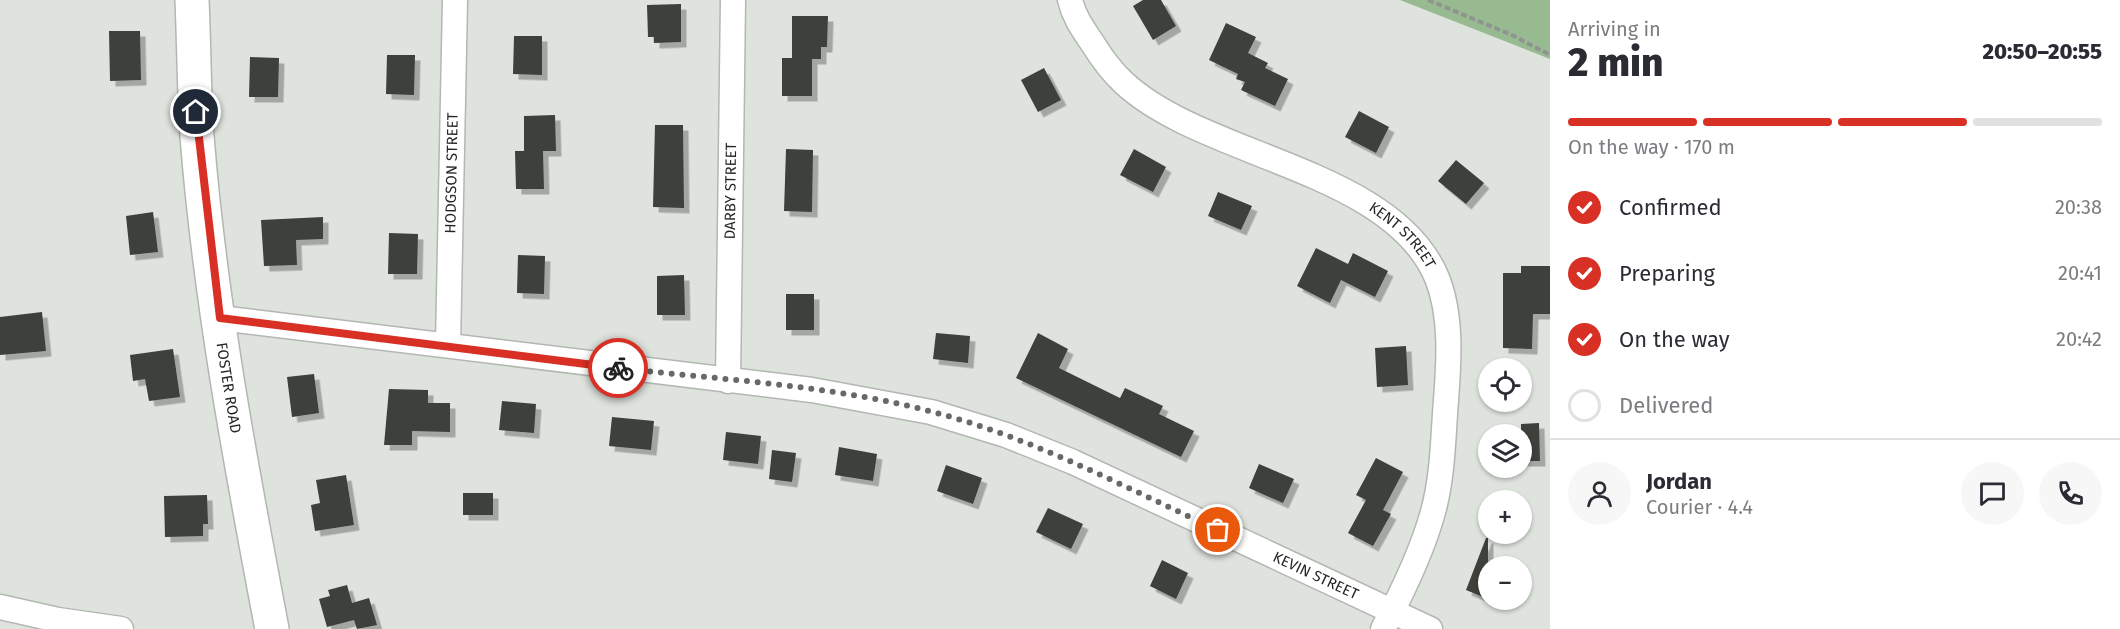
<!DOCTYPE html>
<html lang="en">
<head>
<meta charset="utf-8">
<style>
  body { margin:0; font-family:"Fira Sans",sans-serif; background:#f7f7f7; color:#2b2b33; height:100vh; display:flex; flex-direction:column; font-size:22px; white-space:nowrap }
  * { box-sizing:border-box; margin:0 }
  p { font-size:20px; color:#7c7c81 }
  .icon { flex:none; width:33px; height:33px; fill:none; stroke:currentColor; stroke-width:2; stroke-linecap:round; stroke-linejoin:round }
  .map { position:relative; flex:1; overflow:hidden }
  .drawer { display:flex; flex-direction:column; background:#fff; width:570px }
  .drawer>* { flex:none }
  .buttons { position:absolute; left:1478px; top:358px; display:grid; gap:12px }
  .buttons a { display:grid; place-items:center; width:54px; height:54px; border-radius:50%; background:#fff; box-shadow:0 2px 4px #0004; font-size:30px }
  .pin { position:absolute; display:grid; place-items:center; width:51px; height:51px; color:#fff; margin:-26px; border:3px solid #fff; border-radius:50%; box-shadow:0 2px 6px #0007 }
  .courier { position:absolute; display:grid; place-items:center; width:60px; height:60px; margin:-30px; border:4px solid #d93025; border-radius:50%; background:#fff; color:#222; box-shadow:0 2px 8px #0007 }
  .head em { font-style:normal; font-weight:800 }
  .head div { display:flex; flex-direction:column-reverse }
  .head { display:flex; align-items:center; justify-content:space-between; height:102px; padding:0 18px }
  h1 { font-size:39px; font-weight:800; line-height:45px }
  .bar { display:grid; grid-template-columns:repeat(4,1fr); gap:9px 6px; align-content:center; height:72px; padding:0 18px }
  .bar i { height:8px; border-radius:4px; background:#e1e1e2 }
  .bar .current { background:#d93025 }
  .bar p { grid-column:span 4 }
  .line { display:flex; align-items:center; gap:15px; padding:0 18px; border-top:2px solid #e1e1e2 }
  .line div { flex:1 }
  .round { display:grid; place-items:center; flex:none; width:63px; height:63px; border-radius:32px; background:#f7f7f7 }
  ol { padding:0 18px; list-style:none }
  li { display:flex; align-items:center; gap:18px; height:66px }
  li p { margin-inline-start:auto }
  li .icon { padding:6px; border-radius:50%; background:#d93025; color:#fff; stroke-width:4 }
  li:last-child { color:#7c7c81 }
  li i { width:33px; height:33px; border:3px solid #e1e1e2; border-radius:50% }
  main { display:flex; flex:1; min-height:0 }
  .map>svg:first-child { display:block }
  .green { fill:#98ba90 }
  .building { fill:#3c3f3b; filter:url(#shadow) }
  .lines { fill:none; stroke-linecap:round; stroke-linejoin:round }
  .street-casing { stroke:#b3b7b2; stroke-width:27 }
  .secondary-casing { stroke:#b3b7b2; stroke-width:36 }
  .path { stroke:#90938f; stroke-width:4; stroke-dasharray:6 3; stroke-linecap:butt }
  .street { stroke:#fff; stroke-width:24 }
  .secondary { stroke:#fff; stroke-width:33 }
  .done { stroke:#676966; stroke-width:6; stroke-dasharray:0 10.8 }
  .route { stroke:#d93025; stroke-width:8 }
  .labels { text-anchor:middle; stroke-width:6; stroke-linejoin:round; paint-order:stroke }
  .street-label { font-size:15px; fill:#262725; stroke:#fff }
</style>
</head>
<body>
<main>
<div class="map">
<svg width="1550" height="629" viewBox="0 0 1550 629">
  <defs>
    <filter id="shadow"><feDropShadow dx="5.5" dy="5.5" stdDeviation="0" flood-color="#0004"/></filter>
  </defs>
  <rect width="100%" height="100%" fill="#dfe3de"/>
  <!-- green -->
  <path class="green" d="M 1400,0 L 1550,0 L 1550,59 Z"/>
  <!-- building -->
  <path class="building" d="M 1143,0 L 1161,0 L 1176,26 L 1153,40 L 1133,6 Z
    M 681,4 L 681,42 L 654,43 L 654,37 L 648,37 L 647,5 Z
    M 792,16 L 828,16 L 827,47 L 821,47 L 821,59 L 812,59 L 812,96 L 782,96 L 782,58 L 792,58 Z
    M 1226,23 L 1256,37 L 1248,53 L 1268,63 L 1265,68 L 1288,79 L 1275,106 L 1241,90 L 1245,82 L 1236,79 L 1238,74 L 1209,60 Z
    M 109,31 L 140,31 L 141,80 L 110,81 Z
    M 514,36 L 542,36 L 542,75 L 513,74 Z
    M 387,55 L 415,55 L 414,95 L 386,94 Z
    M 250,57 L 279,58 L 278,97 L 249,97 Z
    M 1044,68 L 1061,100 L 1038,112 L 1021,80 Z
    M 1359,111 L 1389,127 L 1376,153 L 1345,137 Z
    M 555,115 L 556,151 L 543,151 L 544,189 L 516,189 L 515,151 L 524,151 L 524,116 Z
    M 655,125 L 683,125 L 684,208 L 653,207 Z
    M 786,149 L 813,150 L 812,212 L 784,211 Z
    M 1134,149 L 1166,167 L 1153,192 L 1120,175 Z
    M 1456,160 L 1484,183 L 1466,204 L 1438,181 Z
    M 1218,192 L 1252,206 L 1241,230 L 1208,216 Z
    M 153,212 L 158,252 L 130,255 L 126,216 Z
    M 323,217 L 323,239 L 296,240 L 297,265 L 264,266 L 261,220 Z
    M 389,233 L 418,234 L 417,274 L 388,274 Z
    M 1316,248 L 1348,264 L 1353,253 L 1388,271 L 1375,297 L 1341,280 L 1330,303 L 1297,286 Z
    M 518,255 L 545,256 L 544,294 L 517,293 Z
    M 1521,266 L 1550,266 L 1550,314 L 1533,314 L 1532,349 L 1503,348 L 1503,273 L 1521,273 Z
    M 684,275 L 685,315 L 657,315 L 657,276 Z
    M 786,294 L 814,294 L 814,330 L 786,330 Z
    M 42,312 L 46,351 L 0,355 L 0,317 Z
    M 936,333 L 970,336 L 968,363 L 933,359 Z
    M 1038,333 L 1068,349 L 1059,368 L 1120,398 L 1125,388 L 1163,406 L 1159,414 L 1194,431 L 1181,457 L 1016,378 Z
    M 1406,346 L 1408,385 L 1377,387 L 1375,348 Z
    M 173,349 L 180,397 L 149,401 L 145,379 L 133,381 L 130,355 Z
    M 314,374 L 319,413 L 292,417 L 287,377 Z
    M 389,389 L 428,390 L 428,403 L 450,403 L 450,432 L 412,431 L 412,445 L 384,445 Z
    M 502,401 L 536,404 L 534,433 L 499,430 Z
    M 612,417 L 654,421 L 651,450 L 609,446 Z
    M 1539,423 L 1540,461 L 1521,461 L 1521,424 Z
    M 726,432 L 761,436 L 758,464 L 723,460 Z
    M 839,447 L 877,454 L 873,481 L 835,475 Z
    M 772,450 L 796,453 L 792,482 L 769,479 Z
    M 1376,458 L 1403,472 L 1383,510 L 1391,514 L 1373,546 L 1348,533 L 1366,500 L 1356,495 Z
    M 1259,464 L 1294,479 L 1283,503 L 1249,488 Z
    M 946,465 L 982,478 L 973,504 L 937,491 Z
    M 346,475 L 354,525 L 315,531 L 311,505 L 320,503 L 316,480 Z
    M 463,493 L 493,493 L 493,515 L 463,515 Z
    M 207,495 L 208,524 L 203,524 L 203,536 L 165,537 L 164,496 Z
    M 1048,508 L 1083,524 L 1071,549 L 1036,532 Z
    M 1486,538 L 1488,538 L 1488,599 L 1466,590 Z
    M 1162,560 L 1188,573 L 1176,599 L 1150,586 Z
    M 347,585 L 352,603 L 369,598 L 377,625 L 357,629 L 354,620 L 327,627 L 319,599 L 330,596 L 328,590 Z"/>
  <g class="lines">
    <!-- street casing -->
    <g class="street-casing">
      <g id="street">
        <path id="s1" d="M 1070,0 C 1074,17 1083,29 1093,44 C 1101,57 1112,72 1124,83 C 1205,158 1392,169 1437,278 C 1452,315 1449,362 1446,400 C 1443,437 1443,476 1433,512 C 1422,552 1402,593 1383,629"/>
        <path id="s2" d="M 220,318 L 812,390 L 931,412 L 1006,435 L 1073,462 L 1430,629"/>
        <path id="s3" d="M 448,345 L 455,0"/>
        <path id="s4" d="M 728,381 L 733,0"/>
        <path d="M 0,607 L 58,620 L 121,629"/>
      </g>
    </g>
    <!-- secondary casing -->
    <g class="secondary-casing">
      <g id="secondary">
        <path id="s5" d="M 192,0 C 194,45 194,91 197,136 C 210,301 241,466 272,629"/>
      </g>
    </g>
    <!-- path -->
    <path class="path" d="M 1428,0 L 1512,35 L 1550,55"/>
    <!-- street -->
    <use href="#street" class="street"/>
    <!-- secondary -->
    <use href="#secondary" class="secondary"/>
  </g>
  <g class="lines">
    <!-- done -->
    <path class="done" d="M 618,368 C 723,380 831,385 933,412 C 1033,438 1124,487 1218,530"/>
    <!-- route -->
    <path class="route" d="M 196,112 L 220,318 L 618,368"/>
  </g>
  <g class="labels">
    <!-- street labels -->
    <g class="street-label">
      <text dy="5" stroke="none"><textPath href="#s3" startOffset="172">HODGSON STREET</textPath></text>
      <text dy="5" stroke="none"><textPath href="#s4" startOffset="190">DARBY STREET</textPath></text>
      <text dy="5" stroke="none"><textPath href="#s1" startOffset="420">KENT STREET</textPath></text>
      <text dy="5" stroke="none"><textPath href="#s5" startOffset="390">FOSTER ROAD</textPath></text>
      <text dy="5" stroke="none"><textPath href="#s2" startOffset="1136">KEVIN STREET</textPath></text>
    </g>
  </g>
</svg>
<div class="buttons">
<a><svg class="icon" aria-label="locate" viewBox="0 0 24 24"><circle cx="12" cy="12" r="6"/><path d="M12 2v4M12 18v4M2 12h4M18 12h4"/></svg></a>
<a><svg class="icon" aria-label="layers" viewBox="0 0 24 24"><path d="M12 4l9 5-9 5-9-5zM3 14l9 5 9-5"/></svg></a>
<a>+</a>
<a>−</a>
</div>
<div class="pin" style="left:1218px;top:530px;background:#ea580c"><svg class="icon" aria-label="bag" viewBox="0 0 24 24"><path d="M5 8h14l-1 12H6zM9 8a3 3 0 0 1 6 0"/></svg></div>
<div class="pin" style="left:196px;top:112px;background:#1f2937"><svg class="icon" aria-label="home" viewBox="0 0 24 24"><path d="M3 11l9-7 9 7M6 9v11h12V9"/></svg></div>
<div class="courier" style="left:618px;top:368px"><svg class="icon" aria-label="bike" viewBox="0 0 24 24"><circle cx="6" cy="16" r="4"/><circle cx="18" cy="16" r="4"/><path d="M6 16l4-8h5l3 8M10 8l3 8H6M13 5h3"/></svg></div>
</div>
<section class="drawer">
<div class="head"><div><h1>2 min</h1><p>Arriving in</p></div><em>20:50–20:55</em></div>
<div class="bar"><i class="current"></i><i class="current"></i><i class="current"></i><i></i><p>On the way · 170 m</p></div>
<ol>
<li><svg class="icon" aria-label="check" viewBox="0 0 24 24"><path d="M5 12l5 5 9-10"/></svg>Confirmed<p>20:38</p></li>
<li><svg class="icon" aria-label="check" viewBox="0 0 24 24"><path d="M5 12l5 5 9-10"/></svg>Preparing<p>20:41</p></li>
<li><svg class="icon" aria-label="check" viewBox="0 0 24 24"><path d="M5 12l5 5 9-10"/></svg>On the way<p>20:42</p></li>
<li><i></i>Delivered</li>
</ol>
<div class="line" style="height:108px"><a class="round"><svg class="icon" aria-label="person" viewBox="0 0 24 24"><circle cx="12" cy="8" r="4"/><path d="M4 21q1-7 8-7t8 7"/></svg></a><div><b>Jordan</b><p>Courier · 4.4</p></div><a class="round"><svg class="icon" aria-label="chat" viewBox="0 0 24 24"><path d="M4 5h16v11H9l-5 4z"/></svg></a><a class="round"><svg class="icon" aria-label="phone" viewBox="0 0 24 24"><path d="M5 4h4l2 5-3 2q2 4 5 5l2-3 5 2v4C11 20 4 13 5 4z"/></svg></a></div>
</section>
</main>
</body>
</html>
